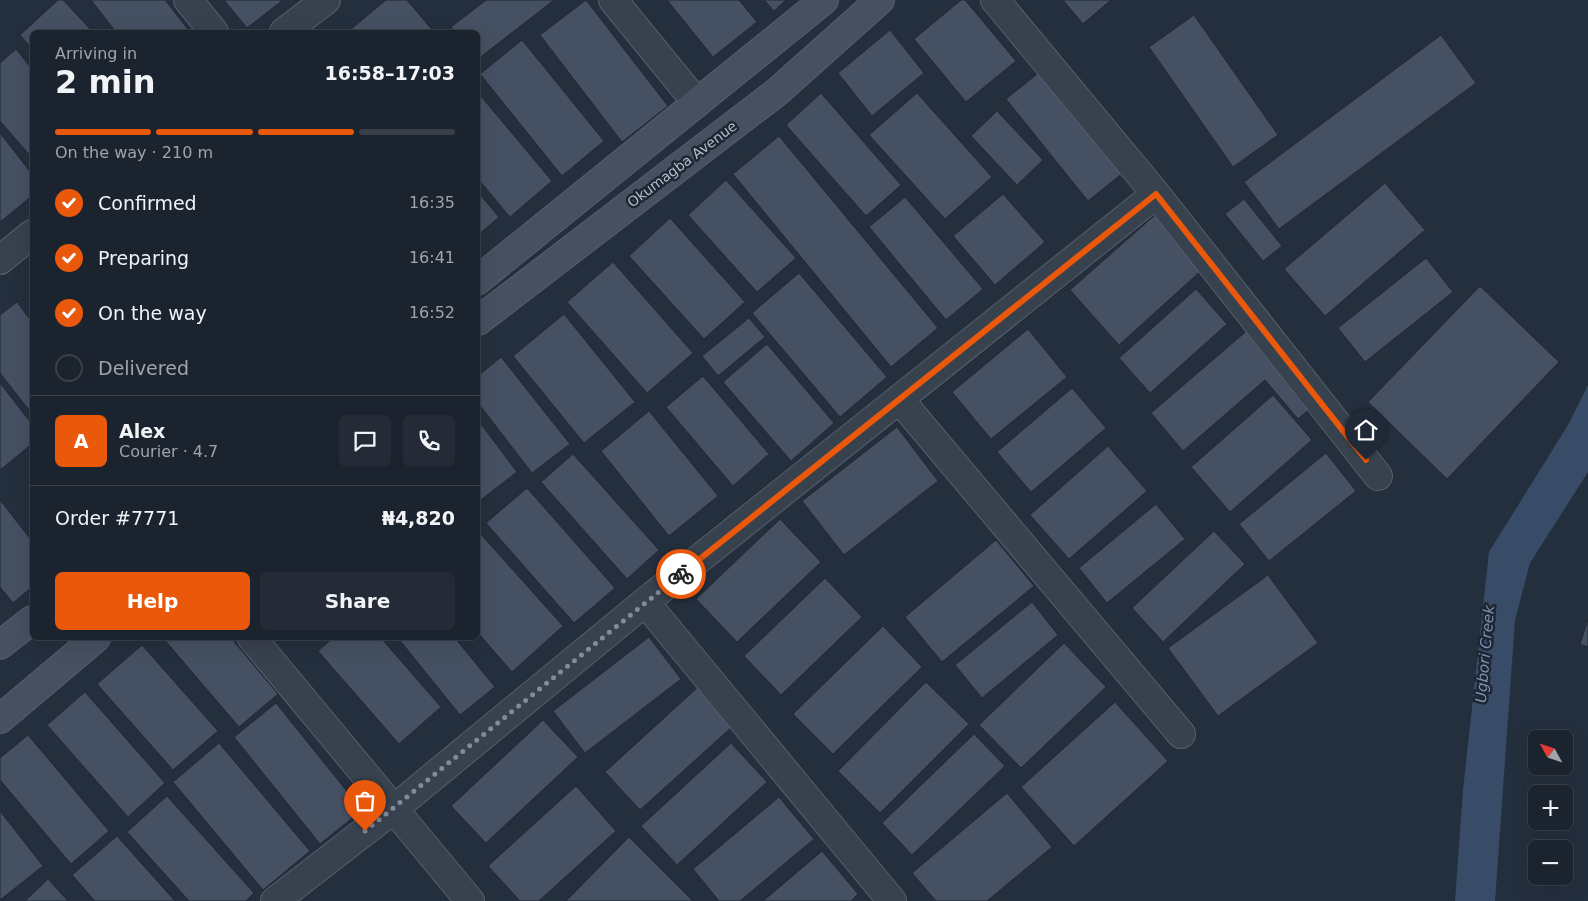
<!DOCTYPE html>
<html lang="en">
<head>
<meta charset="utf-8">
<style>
  body { margin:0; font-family:"DejaVu Sans",sans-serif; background:#242b36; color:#f1f3f6; height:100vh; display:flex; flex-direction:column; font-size:19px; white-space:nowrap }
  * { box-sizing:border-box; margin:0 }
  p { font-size:16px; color:#a0a4aa }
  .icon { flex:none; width:28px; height:28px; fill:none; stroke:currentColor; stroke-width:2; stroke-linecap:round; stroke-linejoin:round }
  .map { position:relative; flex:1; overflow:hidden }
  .panel { position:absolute; left:30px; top:30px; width:450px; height:610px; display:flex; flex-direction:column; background:#1b232e; border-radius:8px; box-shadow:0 5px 20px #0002,0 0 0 1px #39404a }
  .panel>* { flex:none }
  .needle { width:32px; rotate:310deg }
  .tools { position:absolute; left:1528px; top:730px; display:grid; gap:10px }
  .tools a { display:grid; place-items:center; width:45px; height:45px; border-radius:8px; background:#1b232e; box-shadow:0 5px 20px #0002,0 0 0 1px #39404a; font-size:25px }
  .pin { position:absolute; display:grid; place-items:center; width:42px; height:42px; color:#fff; margin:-51px -21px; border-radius:50% 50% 50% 0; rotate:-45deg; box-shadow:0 0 5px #0007 }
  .pin .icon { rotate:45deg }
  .courier { position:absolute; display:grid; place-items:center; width:50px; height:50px; margin:-25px; border:4px solid #ea580c; border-radius:50%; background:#fff; color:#222; box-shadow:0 1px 6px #0007 }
  .overview em { font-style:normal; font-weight:600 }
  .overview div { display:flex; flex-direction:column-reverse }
  .overview { display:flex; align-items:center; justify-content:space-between; height:85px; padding:0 25px }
  h1 { font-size:32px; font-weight:600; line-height:38px }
  .bar { display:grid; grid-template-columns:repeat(4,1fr); gap:8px 5px; align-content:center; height:60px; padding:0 25px }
  .bar i { height:6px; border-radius:4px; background:#39404a }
  .bar .selected { background:#ea580c }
  .bar p { grid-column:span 4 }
  .line { display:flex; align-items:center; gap:12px; padding:0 25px; border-top:1px solid #39404a }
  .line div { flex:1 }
  .round { display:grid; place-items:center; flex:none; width:52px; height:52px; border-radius:8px; background:#242b36 }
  ol { padding:0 25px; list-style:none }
  li { display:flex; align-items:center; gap:15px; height:55px }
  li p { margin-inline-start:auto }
  li .icon { padding:5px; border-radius:50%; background:#ea580c; color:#fff; stroke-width:4 }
  li:last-child { color:#a0a4aa }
  li i { width:28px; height:28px; border:2px solid #39404a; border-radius:50% }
  .cta { display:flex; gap:10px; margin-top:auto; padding:10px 25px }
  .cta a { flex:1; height:58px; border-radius:8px; background:#ea580c; color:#fff; font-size:20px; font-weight:600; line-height:58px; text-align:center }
  .cta a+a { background:#242b36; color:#f1f3f6 }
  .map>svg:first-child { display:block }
  .water { fill:#394c67 }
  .building { fill:#455162; stroke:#1f2835 }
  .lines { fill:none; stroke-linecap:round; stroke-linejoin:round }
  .minor-casing { stroke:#565f6c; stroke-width:30 }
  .secondary-casing { stroke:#565f6c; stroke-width:30 }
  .minor { stroke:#38414e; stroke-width:28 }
  .secondary { stroke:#465061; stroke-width:28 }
  .done { stroke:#828b98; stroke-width:5; stroke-dasharray:0 9 }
  .route { stroke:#ea580c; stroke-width:6 }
  .labels { text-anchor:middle; stroke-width:5; stroke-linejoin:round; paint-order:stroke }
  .street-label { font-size:14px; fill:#b4bcc9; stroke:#1d2633 }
  .water-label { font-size:15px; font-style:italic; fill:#7c92b1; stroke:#1d2633 }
</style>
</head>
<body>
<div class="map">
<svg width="1588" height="901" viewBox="0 0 1588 901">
  <rect width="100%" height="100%" fill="#242f3e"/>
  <!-- water -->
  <path class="water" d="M 1588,385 L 1588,472 L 1530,563 L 1515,620 L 1495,901 L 1455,901 L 1463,790 L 1489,552 L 1568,425 Z"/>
  <!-- building -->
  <path class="building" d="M 58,0 L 63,0 L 93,32 L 32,32 L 32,49 L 20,35 Z
    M 91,0 L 165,0 L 190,32 L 116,32 Z
    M 224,0 L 283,0 L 247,28 Z
    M 386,0 L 407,0 L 434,32 L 352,32 L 350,30 Z
    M 486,0 L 554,0 L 478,59 L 478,32 L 455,32 L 451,27 Z
    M 586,0 L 668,106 L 622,142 L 540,35 Z
    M 667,0 L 739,0 L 757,22 L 713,57 Z
    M 764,0 L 786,0 L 774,11 Z
    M 961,0 L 965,0 L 1016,61 L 966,102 L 914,39 Z
    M 1063,0 L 1111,0 L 1083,24 Z
    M 1194,15 L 1278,135 L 1233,167 L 1149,47 Z
    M 890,30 L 924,73 L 872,116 L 838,73 Z
    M 1441,35 L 1476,83 L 1279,229 L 1244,182 Z
    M 522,40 L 604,141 L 562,176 L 480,74 Z
    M 16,49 L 32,69 L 32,158 L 0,121 L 0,63 Z
    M 1042,70 L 1124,172 L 1088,201 L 1006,99 Z
    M 821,93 L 901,185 L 866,216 L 786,125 Z
    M 917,93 L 992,177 L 945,219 L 869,135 Z
    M 480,95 L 552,181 L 510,217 L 478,179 L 478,97 Z
    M 997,111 L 1043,160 L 1017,185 L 971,136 Z
    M 0,133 L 32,174 L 32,196 L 0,222 Z
    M 779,136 L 938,328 L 891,367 L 733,174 Z
    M 726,180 L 796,258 L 757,292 L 688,215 Z
    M 1385,183 L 1425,230 L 1325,316 L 1284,269 Z
    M 478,192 L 499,217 L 478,235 Z
    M 1003,194 L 1045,242 L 995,285 L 953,236 Z
    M 905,197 L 983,289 L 946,320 L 869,227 Z
    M 1244,199 L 1282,246 L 1263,261 L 1225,214 Z
    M 1155,215 L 1203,269 L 1119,345 L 1070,290 Z
    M 670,218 L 745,302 L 704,339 L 629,256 Z
    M 1426,258 L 1453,292 L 1365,362 L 1338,328 Z
    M 613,262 L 693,353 L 647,393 L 567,302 Z
    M 799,273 L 887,377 L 840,417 L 752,313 Z
    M 1480,286 L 1559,362 L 1447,479 L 1368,402 Z
    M 1196,289 L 1227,324 L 1150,393 L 1119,358 Z
    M 17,302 L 32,322 L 32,414 L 0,373 L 0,315 Z
    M 564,314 L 635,402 L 584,443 L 513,356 Z
    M 749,318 L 765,337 L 718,376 L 702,356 Z
    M 1250,328 L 1315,404 L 1298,419 L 1265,380 L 1183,451 L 1151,413 Z
    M 1028,329 L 1067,377 L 991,439 L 952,392 Z
    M 767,344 L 834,423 L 791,461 L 723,382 Z
    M 501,357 L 570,444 L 532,473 L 478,403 L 478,376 Z
    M 703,376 L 769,454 L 733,486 L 666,407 Z
    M 0,383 L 32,424 L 32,444 L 0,470 Z
    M 1072,388 L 1106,428 L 1031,492 L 997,452 Z
    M 1273,395 L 1312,440 L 1230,512 L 1191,467 Z
    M 649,411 L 718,496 L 669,536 L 601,451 Z
    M 478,420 L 517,472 L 478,502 Z
    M 897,427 L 938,481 L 844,555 L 802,501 Z
    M 1108,446 L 1147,491 L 1069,559 L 1030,515 Z
    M 1326,453 L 1356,491 L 1269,561 L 1239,524 Z
    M 573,454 L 659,550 L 627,579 L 541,482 Z
    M 527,488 L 615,588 L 574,623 L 486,523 Z
    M 0,500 L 32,541 L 32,587 L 13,603 L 0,587 Z
    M 1156,504 L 1185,539 L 1107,603 L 1079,568 Z
    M 780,519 L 821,562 L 737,642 L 696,599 Z
    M 478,531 L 563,626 L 512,672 L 478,633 Z
    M 1214,531 L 1245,564 L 1163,642 L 1132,608 Z
    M 996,540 L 1034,586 L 942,662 L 905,617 Z
    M 1268,575 L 1318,643 L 1218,716 L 1168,648 Z
    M 825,578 L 862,617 L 781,695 L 744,656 Z
    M 1032,602 L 1058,635 L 982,698 L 955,665 Z
    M 1588,619 L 1588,647 L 1580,644 Z
    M 883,626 L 922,667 L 833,754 L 793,714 Z
    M 649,637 L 681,679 L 585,753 L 553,711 Z
    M 163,638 L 231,638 L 278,694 L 239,727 Z
    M 333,638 L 381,638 L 441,707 L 399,744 L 318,651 Z
    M 398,638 L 455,638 L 495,687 L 460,715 Z
    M 1064,643 L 1106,687 L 1021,768 L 979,725 Z
    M 142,645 L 218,731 L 173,770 L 97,684 Z
    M 926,682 L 969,724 L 880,813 L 838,771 Z
    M 698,687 L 733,726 L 640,810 L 605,772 Z
    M 85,692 L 165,783 L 128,817 L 47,725 Z
    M 1115,702 L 1168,761 L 1074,846 L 1021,787 Z
    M 276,703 L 362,810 L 320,844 L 234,737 Z
    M 543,720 L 578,757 L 486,843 L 451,806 Z
    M 974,734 L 1005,766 L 912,855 L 882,823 Z
    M 28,735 L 109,831 L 71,864 L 0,780 L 0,758 Z
    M 219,743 L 310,851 L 263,890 L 173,782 Z
    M 731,743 L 767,782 L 677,865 L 641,826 Z
    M 576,786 L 616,831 L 539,901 L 520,901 L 488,866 Z
    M 1007,793 L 1052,847 L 987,901 L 936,901 L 912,873 Z
    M 167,796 L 254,893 L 246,901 L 189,901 L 127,832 Z
    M 779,797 L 814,839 L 740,901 L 719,901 L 693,869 Z
    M 0,811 L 43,866 L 0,900 Z
    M 117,836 L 175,901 L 95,901 L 72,875 Z
    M 629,837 L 693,901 L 566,901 Z
    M 822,851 L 858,894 L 851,901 L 763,901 Z
    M 48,879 L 68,901 L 25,901 Z"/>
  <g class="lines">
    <!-- minor casing -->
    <g class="minor-casing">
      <path id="minor" d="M 188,0 L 214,32
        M 613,0 L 697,103
        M 995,0 L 1156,194 L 1378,476
        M 284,32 L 326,0
        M 0,260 L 32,234
        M 899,399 L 1181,734
        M 645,602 L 892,901
        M 252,638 L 470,901
        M 275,901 L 395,808 L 645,602 L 1156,194"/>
    </g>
    <!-- secondary casing -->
    <g class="secondary-casing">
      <path id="secondary" d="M 478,280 L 824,0
        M 478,321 L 777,92 L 880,0
        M 0,645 L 32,620
        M 0,719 L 96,638"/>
    </g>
    <!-- minor -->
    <use href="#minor" class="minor"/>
    <!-- secondary -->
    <use href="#secondary" class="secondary"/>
  </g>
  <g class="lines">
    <!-- done -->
    <path class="done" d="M 365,831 L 681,574"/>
    <!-- route -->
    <path class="route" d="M 681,574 L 1156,194 L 1366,460"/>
  </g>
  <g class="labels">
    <!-- street labels -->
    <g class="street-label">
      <text transform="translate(682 164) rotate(-37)" y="5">Okumagba Avenue</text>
    </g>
    <!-- water labels -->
    <g class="water-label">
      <text transform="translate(1485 654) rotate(-85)" y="5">Ugbori Creek</text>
    </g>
  </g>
</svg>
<div class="tools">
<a><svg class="needle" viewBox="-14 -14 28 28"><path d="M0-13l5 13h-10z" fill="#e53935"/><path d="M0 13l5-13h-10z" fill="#a0a4aa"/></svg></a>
<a>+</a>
<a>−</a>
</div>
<div class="pin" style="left:365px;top:831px;background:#ea580c"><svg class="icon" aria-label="bag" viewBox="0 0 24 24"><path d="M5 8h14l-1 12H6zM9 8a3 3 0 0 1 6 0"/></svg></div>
<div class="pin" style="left:1366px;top:460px;background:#1f2937"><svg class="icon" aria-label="home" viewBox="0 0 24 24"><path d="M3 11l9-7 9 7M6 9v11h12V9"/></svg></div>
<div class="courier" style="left:681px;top:574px"><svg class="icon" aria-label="bike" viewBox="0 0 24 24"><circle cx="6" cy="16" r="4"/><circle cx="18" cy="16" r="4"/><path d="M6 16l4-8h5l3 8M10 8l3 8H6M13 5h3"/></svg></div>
<section class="panel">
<div class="overview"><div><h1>2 min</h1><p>Arriving in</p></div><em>16:58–17:03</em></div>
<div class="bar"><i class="selected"></i><i class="selected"></i><i class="selected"></i><i></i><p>On the way · 210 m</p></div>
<ol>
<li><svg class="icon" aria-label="check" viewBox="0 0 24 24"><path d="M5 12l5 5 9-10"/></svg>Confirmed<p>16:35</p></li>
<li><svg class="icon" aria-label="check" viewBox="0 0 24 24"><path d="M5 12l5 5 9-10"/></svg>Preparing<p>16:41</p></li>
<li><svg class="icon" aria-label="check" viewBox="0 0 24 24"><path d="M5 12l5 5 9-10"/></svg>On the way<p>16:52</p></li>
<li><i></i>Delivered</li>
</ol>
<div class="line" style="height:90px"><b class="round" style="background:#ea580c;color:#fff">A</b><div><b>Alex</b><p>Courier · 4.7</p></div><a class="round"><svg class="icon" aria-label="chat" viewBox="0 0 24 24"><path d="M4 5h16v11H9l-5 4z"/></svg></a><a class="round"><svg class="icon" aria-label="phone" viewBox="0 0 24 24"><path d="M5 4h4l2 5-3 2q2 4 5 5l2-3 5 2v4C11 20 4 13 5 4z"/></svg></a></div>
<div class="line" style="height:65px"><div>Order #7771</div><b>₦4,820</b></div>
<div class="cta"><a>Help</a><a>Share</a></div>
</section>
</div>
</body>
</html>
